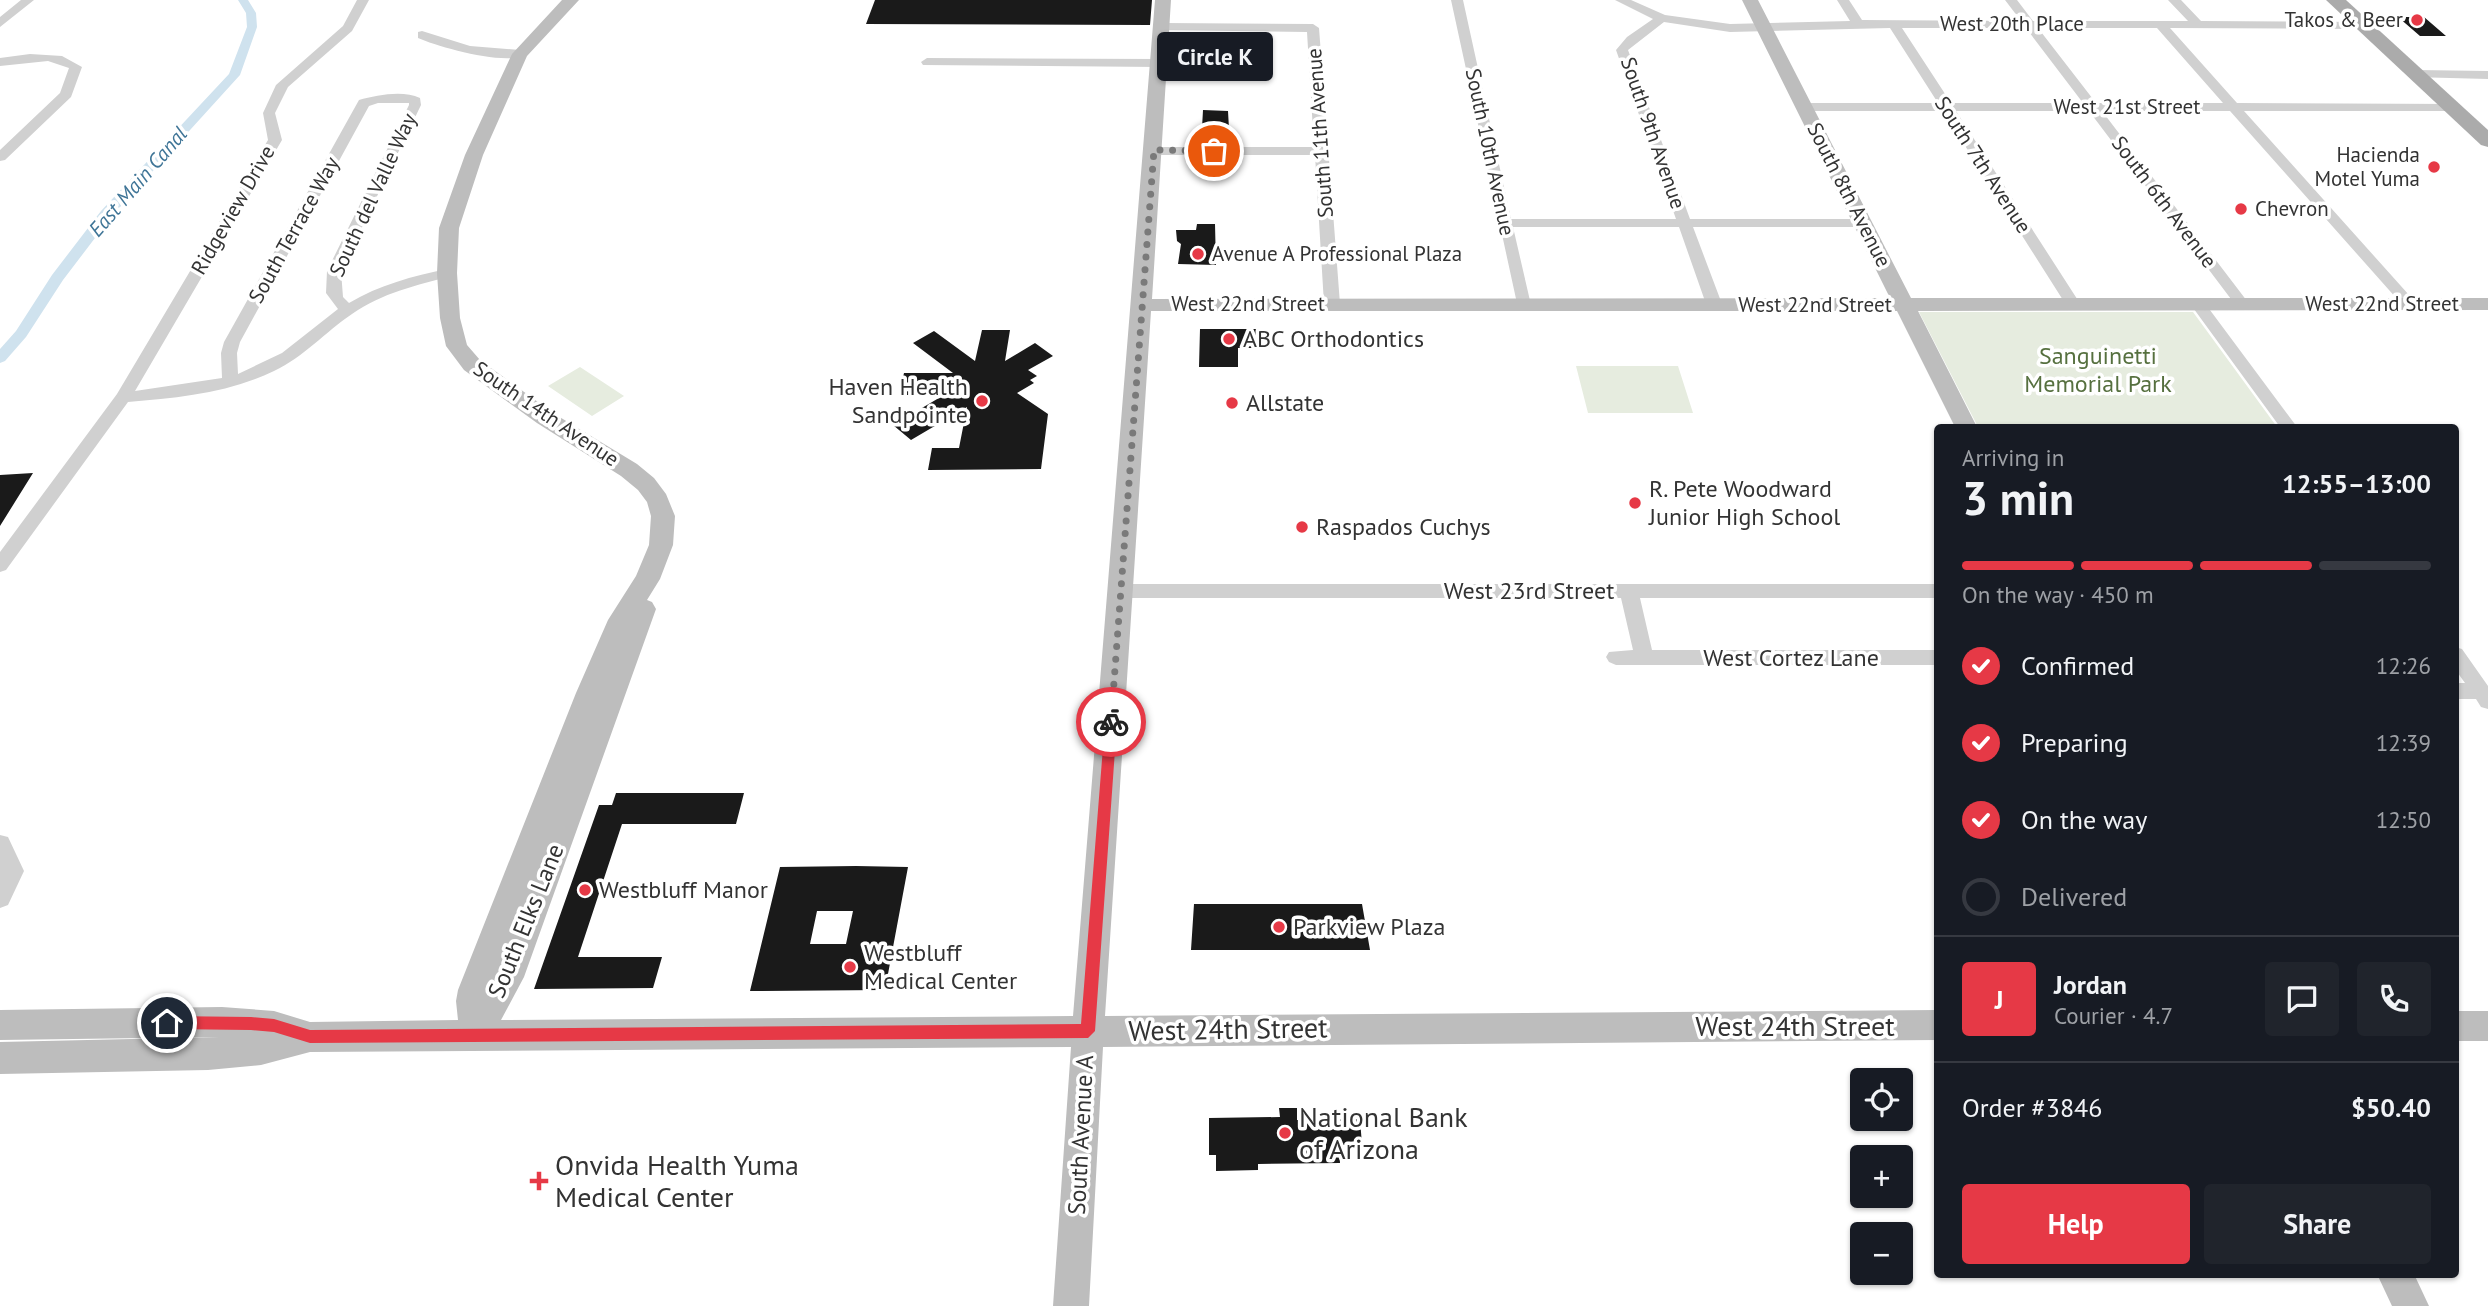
<!DOCTYPE html>
<html lang="en">
<head>
<meta charset="utf-8">
<style>
  body { margin:0; font-family:"PT Sans",sans-serif; background:#20242c; color:#f1f3f6; height:100vh; display:flex; flex-direction:column; font-size:26px; white-space:nowrap }
  * { box-sizing:border-box; margin:0 }
  p { font-size:23px; color:#9ea1a6 }
  .icon { flex:none; width:38px; height:38px; fill:none; stroke:currentColor; stroke-width:2; stroke-linecap:round; stroke-linejoin:round }
  .map { position:relative; flex:1; overflow:hidden }
  .side { position:absolute; left:1934px; top:424px; width:525px; height:854px; display:flex; flex-direction:column; background:#171b24; border-radius:7px; box-shadow:0 2px 5px #0004 }
  .side>* { flex:none }
  .fabs { position:absolute; left:1850px; top:1068px; display:grid; gap:14px }
  .fabs a { display:grid; place-items:center; width:63px; height:63px; border-radius:7px; background:#171b24; box-shadow:0 2px 5px #0004; font-size:35px }
  .pin { position:absolute; display:grid; place-items:center; width:60px; height:60px; color:#fff; margin:-30px; border:4px solid #fff; border-radius:50%; box-shadow:0 2px 7px #0007 }
  .courier { position:absolute; display:grid; place-items:center; width:70px; height:70px; margin:-35px; border:5px solid #e63946; border-radius:50%; background:#fff; color:#222; box-shadow:0 2px 9px #0007 }
  .bubble { position:absolute; height:49px; border-radius:7px; background:#171b24; box-shadow:0 2px 5px #0004; font-size:23px; font-weight:700; line-height:49px; text-align:center }
  .overview em { font-style:normal; font-weight:700 }
  .overview div { display:flex; flex-direction:column-reverse }
  .overview { display:flex; align-items:center; justify-content:space-between; height:119px; padding:0 28px }
  h1 { font-size:46px; font-weight:700; line-height:52px }
  .bar { display:grid; grid-template-columns:repeat(4,1fr); gap:10px 7px; align-content:center; height:84px; padding:0 28px }
  .bar i { height:9px; border-radius:5px; background:#363941 }
  .bar .selected { background:#e63946 }
  .bar p { grid-column:span 4 }
  .line { display:flex; align-items:center; gap:18px; padding:0 28px; border-top:2px solid #363941 }
  .line div { flex:1 }
  .round { display:grid; place-items:center; flex:none; width:74px; height:74px; border-radius:7px; background:#20242c }
  ol { padding:0 28px; list-style:none }
  li { display:flex; align-items:center; gap:21px; height:77px }
  li p { margin-inline-start:auto }
  li .icon { padding:7px; border-radius:50%; background:#e63946; color:#fff; stroke-width:4 }
  li:last-child { color:#9ea1a6 }
  li i { width:38px; height:38px; border:4px solid #363941; border-radius:50% }
  .cta { display:flex; gap:14px; margin-top:auto; padding:14px 28px }
  .cta a { flex:1; height:80px; border-radius:7px; background:#e63946; color:#fff; font-size:28px; font-weight:700; line-height:80px; text-align:center }
  .cta a+a { background:#20242c; color:#f1f3f6 }
  .map>svg:first-child { display:block }
  .green { fill:#e6ecdf }
  .lines { fill:none; stroke-linecap:round; stroke-linejoin:round }
  .canal { fill:#cfe2ee; fill-rule:evenodd }
  .building { fill:#1a1a1a; fill-rule:evenodd }
  .street { fill:#d0d0d0; fill-rule:evenodd }
  .secondary { fill:#bdbdbd; fill-rule:evenodd }
  .primary { fill:#ababab; fill-rule:evenodd }
  .route { fill:#e63946 }
  .done { stroke:#7a7a7a; stroke-width:7; stroke-dasharray:0 12.6 }
  .poi-dot { fill:#e63946; stroke:#fff; stroke-width:2.5 }
  .labels { text-anchor:middle; stroke-width:7; stroke-linejoin:round; paint-order:stroke }
  .far-poi-label { font-size:21px; fill:#333; stroke:#fff; text-anchor:end }
  .far-street-label { font-size:21px; fill:#333; stroke:#fff }
  .far-water-label { font-size:21px; font-style:italic; fill:#3f7597; stroke:#fff }
  .poi-label { font-size:24px; fill:#333; stroke:#fff; text-anchor:start }
  .park-label { font-size:24px; fill:#56703f; stroke:#fff }
  .street-label { font-size:24px; fill:#333; stroke:#fff }
  .near-street-label { font-size:28px; fill:#333; stroke:#fff }
  .near-poi-label { font-size:28px; fill:#333; stroke:#fff; text-anchor:start }
</style>
</head>
<body>
<div class="map">
<svg width="2488" height="1306" viewBox="0 0 2488 1306">
  <rect width="100%" height="100%" fill="#fff"/>
  <!-- green -->
  <path class="green" d="M 1919,312 L 2193,312 L 2277,427 L 1978,427 Z
    M 1576,366 L 1678,366 L 1693,413 L 1588,413 Z
    M 580,367 L 624,396 L 592,416 L 548,386 Z"/>
  <g class="lines">
    <!-- canal -->
    <path class="canal" d="M 238,0 L 248,0 L 256,13 L 257,27 L 240,75 L 111,217 L 63,280 L 26,337 L 5,361 L 0,363 L 0,349 L 16,331 L 52,275 L 101,211 L 229,74 L 247,27 L 246,13 Z"/>
  </g>
  <!-- building -->
  <path class="building" d="M 875,0 L 1152,0 L 1150,25 L 866,24 Z
    M 2398,17 L 2424,17 L 2446,36 L 2420,36 Z
    M 1203,110 L 1228,111 L 1229,129 L 1202,128 Z
    M 1197,224 L 1215,224 L 1216,265 L 1178,264 L 1181,244 L 1177,241 L 1176,230 L 1196,230 Z
    M 1200,329 L 1259,329 L 1259,348 L 1238,348 L 1238,367 L 1199,367 Z
    M 982,330 L 1010,330 L 1005,361 L 1035,343 L 1053,356 L 1028,370 L 1037,376 L 1030,380 L 1034,383 L 1017,393 L 1048,414 L 1041,469 L 928,470 L 932,448 L 959,448 L 967,407 L 911,440 L 893,425 L 944,395 L 899,395 L 904,373 L 953,373 L 913,343 L 934,331 L 975,361 Z
    M 33,473 L 0,526 L 0,475 Z
    M 616,793 L 744,793 L 736,824 L 622,824 L 578,957 L 662,957 L 653,988 L 534,989 L 599,805 L 612,805 Z
    M 856,866 L 908,867 L 885,990 L 750,991 L 780,867 ZM 817,911 L 853,911 L 846,944 L 810,944 Z
    M 1194,904 L 1362,904 L 1370,950 L 1191,950 Z
    M 1279,1108 L 1297,1108 L 1297,1120 L 1360,1119 L 1362,1145 L 1339,1145 L 1340,1163 L 1258,1164 L 1258,1170 L 1216,1171 L 1216,1155 L 1209,1155 L 1209,1118 L 1280,1117 Z"/>
  <g class="lines">
    <!-- street -->
    <path class="street" d="M 21,0 L 34,0 L 0,27 L 0,17 Z
      M 357,0 L 369,0 L 352,31 L 288,87 L 275,113 L 282,140 L 135,391 L 222,378 L 221,353 L 224,342 L 359,100 C 377,95 403,90 420,98 L 421,105 L 341,271 L 343,297 L 349,303 C 379,285 413,276 447,269 L 454,273 L 452,276 C 417,285 382,293 352,314 C 325,332 304,357 274,371 C 229,393 178,398 128,402 L 6,570 L 0,572 L 0,552 L 117,394 L 268,140 L 263,113 L 276,85 L 343,26 ZM 378,103 L 409,103 L 409,105 L 327,271 L 326,293 L 338,309 L 282,353 L 238,374 L 237,353 L 240,342 L 369,106 Z
      M 1451,0 L 1463,0 L 1511,219 L 1676,219 L 1616,50 L 1627,37 L 1653,19 L 1615,0 L 1631,0 L 1665,15 L 1730,24 L 1850,21 L 1837,0 L 1849,0 L 1862,20 L 2021,21 L 2005,0 L 2017,0 L 2033,21 L 2188,21 L 2168,0 L 2181,0 L 2201,21 L 2366,22 L 2368,25 L 2362,29 L 2170,28 L 2237,103 L 2455,104 L 2456,107 L 2450,111 L 2244,111 L 2418,305 L 2410,310 L 2405,308 L 2230,111 L 2102,111 L 2247,301 L 2250,304 L 2247,307 L 2237,307 L 2089,111 L 1956,111 L 2081,305 L 2073,310 L 2068,308 L 1943,111 L 1804,111 L 1798,107 L 1804,103 L 1938,103 L 1890,28 L 1730,32 L 1664,22 L 1628,50 L 1690,219 L 1863,219 L 1870,223 L 1863,227 L 1693,227 L 1722,304 L 1714,309 L 1706,304 L 1679,227 L 1513,227 L 1531,305 L 1523,310 L 1518,308 ZM 1902,28 L 2026,28 L 2083,103 L 1951,103 ZM 2038,28 L 2157,28 L 2223,103 L 2096,103 Z
      M 1162,23 L 1313,24 L 1319,28 L 1340,304 L 1337,307 L 1332,309 L 1324,304 L 1315,155 L 1154,155 L 1147,151 L 1154,147 L 1314,147 L 1307,32 L 1158,30 L 1158,24 Z
      M 422,31 L 470,46 L 520,50 L 526,54 C 509,67 438,47 418,38 L 418,32 Z
      M 30,54 L 62,56 L 82,67 L 71,97 L 5,160 L 0,161 L 0,150 L 60,93 L 69,68 L 48,61 L 0,66 L 0,58 Z
      M 927,58 L 1159,59 L 1165,63 L 1159,67 L 923,65 L 921,62 Z
      M 2416,70 L 2488,71 L 2488,79 L 2412,77 L 2412,71 Z
      M 2199,300 L 2204,302 L 2297,427 L 2280,427 L 2191,305 Z
      M 1121,584 L 1937,584 L 1937,598 L 1640,598 L 1652,650 L 1937,650 L 1937,665 L 1616,665 L 1609,662 L 1606,657 L 1609,652 L 1633,650 L 1621,598 L 1121,598 L 1114,596 L 1112,591 L 1114,586 Z
      M 2455,647 L 2462,649 L 2488,686 L 2488,709 L 2481,707 L 2476,699 L 2455,699 L 2455,683 L 2465,683 L 2455,669 Z
      M 0,835 L 8,837 L 24,871 L 8,905 L 0,908 Z"/>
    <!-- secondary -->
    <path class="secondary" d="M 562,0 L 579,0 L 527,56 L 483,155 L 459,228 L 457,273 L 460,318 L 467,345 L 480,360 L 553,413 L 637,464 L 654,478 L 666,494 L 675,516 L 673,545 L 660,579 L 647,600 L 652,602 L 656,609 L 524,977 L 501,1020 L 1073,1016 L 1155,0 L 1171,0 L 1152,299 L 1890,298 L 1742,0 L 1758,0 L 1911,298 L 2488,298 L 2488,310 L 1918,311 L 1977,427 L 1955,427 L 1897,311 L 1151,311 L 1105,1016 L 1937,1010 L 1937,1040 L 1103,1047 L 1089,1306 L 1053,1306 L 1071,1047 L 310,1052 L 261,1065 L 208,1070 L 0,1074 L 0,1042 L 219,1037 L 0,1040 L 0,1010 L 222,1007 L 274,1011 L 310,1022 L 458,1020 L 456,1001 L 458,990 L 576,693 L 608,620 L 636,576 L 649,545 L 651,516 L 647,502 L 638,490 L 621,476 L 537,423 L 464,370 L 446,346 L 440,318 L 437,273 L 439,228 L 465,155 L 512,54 Z
      M 2455,1011 L 2488,1011 L 2488,1041 L 2455,1041 Z
      M 2377,1274 L 2414,1274 L 2429,1306 L 2392,1306 Z"/>
    <!-- primary -->
    <path class="primary" d="M 2326,0 L 2346,0 L 2488,130 L 2488,147 L 2481,145 Z"/>
  </g>
  <!-- route -->
  <path class="route" d="M 1111,717 L 1117,722 L 1095,1031 L 1088,1038 L 310,1043 L 274,1032 L 251,1030 L 167,1029 L 160,1023 L 167,1016 L 251,1017 L 274,1019 L 310,1030 L 1081,1024 L 1105,722 Z"/>
  <g class="lines">
    <!-- done -->
    <path class="done" d="M 1111,722 L 1154,150 L 1214,151"/>
  </g>
  <!-- markers -->
  <g class="poi-dot">
    <circle cx="2417" cy="20" r="7"/>
    <circle cx="2434" cy="167" r="7"/>
    <circle cx="2241" cy="209" r="7"/>
    <circle cx="1198" cy="254" r="7"/>
    <circle cx="1229" cy="339" r="7"/>
    <circle cx="982" cy="401" r="7"/>
    <circle cx="1232" cy="403" r="7"/>
    <circle cx="1635" cy="503" r="7"/>
    <circle cx="1302" cy="527" r="7"/>
    <circle cx="585" cy="890" r="7"/>
    <circle cx="1279" cy="927" r="7"/>
    <circle cx="850" cy="967" r="7"/>
    <circle cx="1285" cy="1133" r="7"/>
    <path d="M535.5 1170.5h7v7h7v7h-7v7h-7v-7h-7v-7h7z"/>
  </g>
  <g class="labels">
    <!-- far-poi labels -->
    <g class="far-poi-label">
      <text x="2403" y="27">Takos &amp; Beer</text>
      <text x="2420" y="162">Hacienda<tspan x="2420" dy="24">Motel Yuma</tspan></text>
      <text x="2255" y="216" text-anchor="start">Chevron</text>
      <text x="1212" y="261" text-anchor="start">Avenue A Professional Plaza</text>
    </g>
    <!-- far-street labels -->
    <g class="far-street-label">
      <text x="2012" y="31">West 20th Place</text>
      <text x="2127" y="114">West 21st Street</text>
      <text transform="translate(1320 133) rotate(-94)" y="7">South 11th Avenue</text>
      <text transform="translate(1653 133) rotate(71)" y="7">South 9th Avenue</text>
      <text transform="translate(1490 152) rotate(78)" y="7">South 10th Avenue</text>
      <text transform="translate(1983 165) rotate(57)" y="7">South 7th Avenue</text>
      <text transform="translate(373 195) rotate(-65)" y="7">South del Valle Way</text>
      <text transform="translate(1849 195) rotate(63)" y="7">South 8th Avenue</text>
      <text transform="translate(2164 202) rotate(53)" y="7">South 6th Avenue</text>
      <text transform="translate(233 210) rotate(-60)" y="7">Ridgeview Drive</text>
      <text transform="translate(294 230) rotate(-61)" y="7">South Terrace Way</text>
      <text x="1248" y="311">West 22nd Street</text>
      <text x="2382" y="311">West 22nd Street</text>
      <text x="1815" y="312">West 22nd Street</text>
      <text transform="translate(546 414) rotate(34)" y="7">South 14th Avenue</text>
    </g>
    <!-- far-water labels -->
    <g class="far-water-label">
      <text transform="translate(138 182) rotate(-49)" y="7">East Main Canal</text>
    </g>
    <!-- poi labels -->
    <g class="poi-label">
      <text x="1243" y="347">ABC Orthodontics</text>
      <text x="968" y="395" text-anchor="end">Haven Health<tspan x="968" dy="28">Sandpointe</tspan></text>
      <text x="1246" y="411">Allstate</text>
      <text x="1649" y="497">R. Pete Woodward<tspan x="1649" dy="28">Junior High School</tspan></text>
      <text x="1316" y="535">Raspados Cuchys</text>
      <text x="599" y="898">Westbluff Manor</text>
      <text x="1293" y="935">Parkview Plaza</text>
      <text x="864" y="961">Westbluff<tspan x="864" dy="28">Medical Center</tspan></text>
    </g>
    <!-- park labels -->
    <g class="park-label">
      <text x="2098" y="364">Sanguinetti<tspan x="2098" dy="28">Memorial Park</tspan></text>
    </g>
    <!-- street labels -->
    <g class="street-label">
      <text x="1529" y="599">West 23rd Street</text>
      <text x="1791" y="666">West Cortez Lane</text>
      <text transform="translate(526 921) rotate(-68)" y="8">South Elks Lane</text>
      <text transform="translate(1081 1135) rotate(-87)" y="8">South Avenue A</text>
    </g>
    <!-- near-street labels -->
    <g class="near-street-label">
      <text x="1795" y="1036">West 24th Street</text>
      <text transform="translate(1228 1029) rotate(-1)" y="10">West 24th Street</text>
    </g>
    <!-- near-poi labels -->
    <g class="near-poi-label">
      <text x="1299" y="1127">National Bank<tspan x="1299" dy="32">of Arizona</tspan></text>
      <text x="555" y="1175">Onvida Health Yuma<tspan x="555" dy="32">Medical Center</tspan></text>
    </g>
  </g>
</svg>
<div class="fabs">
<a><svg class="icon" aria-label="locate" viewBox="0 0 24 24"><circle cx="12" cy="12" r="6"/><path d="M12 2v4M12 18v4M2 12h4M18 12h4"/></svg></a>
<a>+</a>
<a>−</a>
</div>
<div class="pin" style="left:1214px;top:151px;background:#ea580c"><svg class="icon" aria-label="bag" viewBox="0 0 24 24"><path d="M5 8h14l-1 12H6zM9 8a3 3 0 0 1 6 0"/></svg></div>
<div class="pin" style="left:167px;top:1023px;background:#1f2937"><svg class="icon" aria-label="home" viewBox="0 0 24 24"><path d="M3 11l9-7 9 7M6 9v11h12V9"/></svg></div>
<div class="courier" style="left:1111px;top:722px"><svg class="icon" aria-label="bike" viewBox="0 0 24 24"><circle cx="6" cy="16" r="4"/><circle cx="18" cy="16" r="4"/><path d="M6 16l4-8h5l3 8M10 8l3 8H6M13 5h3"/></svg></div>
<div class="bubble" style="left:1157px;top:32px;width:116px">Circle K</div>
<section class="side">
<div class="overview"><div><h1>3 min</h1><p>Arriving in</p></div><em>12:55–13:00</em></div>
<div class="bar"><i class="selected"></i><i class="selected"></i><i class="selected"></i><i></i><p>On the way · 450 m</p></div>
<ol>
<li><svg class="icon" aria-label="check" viewBox="0 0 24 24"><path d="M5 12l5 5 9-10"/></svg>Confirmed<p>12:26</p></li>
<li><svg class="icon" aria-label="check" viewBox="0 0 24 24"><path d="M5 12l5 5 9-10"/></svg>Preparing<p>12:39</p></li>
<li><svg class="icon" aria-label="check" viewBox="0 0 24 24"><path d="M5 12l5 5 9-10"/></svg>On the way<p>12:50</p></li>
<li><i></i>Delivered</li>
</ol>
<div class="line" style="height:126px"><b class="round" style="background:#e63946;color:#fff">J</b><div><b>Jordan</b><p>Courier · 4.7</p></div><a class="round"><svg class="icon" aria-label="chat" viewBox="0 0 24 24"><path d="M4 5h16v11H9l-5 4z"/></svg></a><a class="round"><svg class="icon" aria-label="phone" viewBox="0 0 24 24"><path d="M5 4h4l2 5-3 2q2 4 5 5l2-3 5 2v4C11 20 4 13 5 4z"/></svg></a></div>
<div class="line" style="height:91px"><div>Order #3846</div><b>$50.40</b></div>
<div class="cta"><a>Help</a><a>Share</a></div>
</section>
</div>
</body>
</html>
